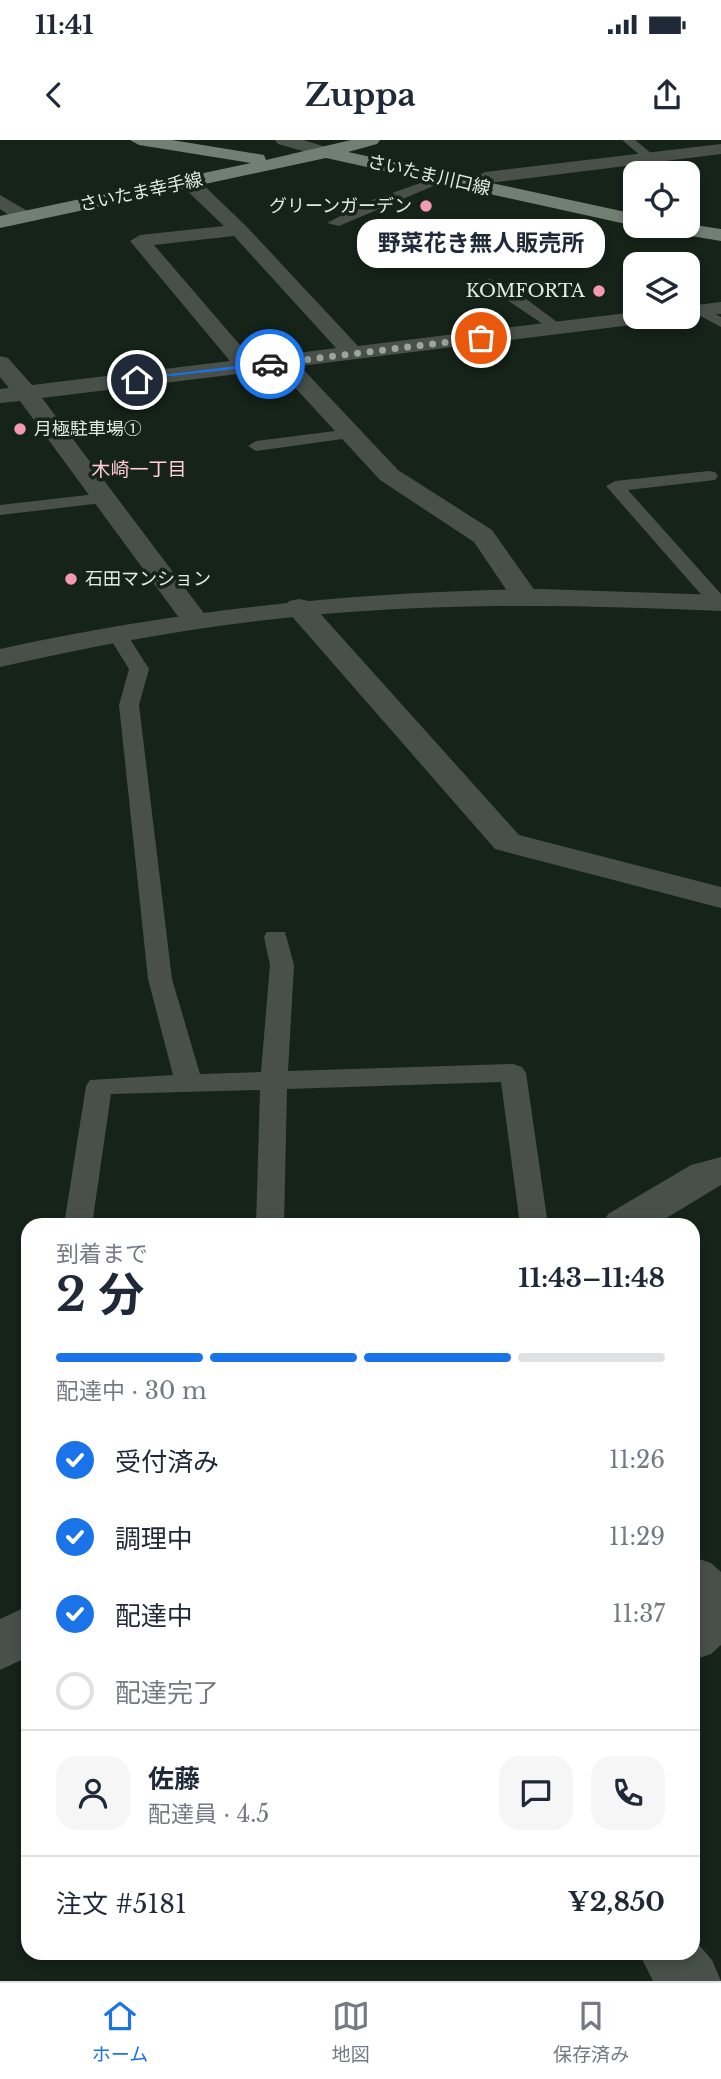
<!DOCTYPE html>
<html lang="ja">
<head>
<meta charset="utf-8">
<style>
  body { margin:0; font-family:"Libre Baskerville","Noto Sans JP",serif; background:#f6f6f7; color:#1f2937; height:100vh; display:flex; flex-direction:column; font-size:26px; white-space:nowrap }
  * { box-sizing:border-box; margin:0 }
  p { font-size:23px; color:#747a83 }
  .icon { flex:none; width:38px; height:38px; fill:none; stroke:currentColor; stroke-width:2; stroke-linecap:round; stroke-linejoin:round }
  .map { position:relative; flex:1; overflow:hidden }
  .panel { position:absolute; left:21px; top:1078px; width:679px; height:742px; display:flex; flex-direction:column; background:#fff; border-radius:21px; box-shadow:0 4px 10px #0003 }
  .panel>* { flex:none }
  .buttons { position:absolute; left:623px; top:21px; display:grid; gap:14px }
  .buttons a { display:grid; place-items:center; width:77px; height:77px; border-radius:14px; background:#fff; box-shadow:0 4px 10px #0003; font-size:35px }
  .pin { position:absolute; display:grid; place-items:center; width:60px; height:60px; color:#fff; margin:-30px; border:4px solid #fff; border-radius:50%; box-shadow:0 2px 7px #0007 }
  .courier { position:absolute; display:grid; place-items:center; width:70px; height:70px; margin:-35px; border:5px solid #1a73e8; border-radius:50%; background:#fff; color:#222; box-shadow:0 2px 9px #0007 }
  .bubble { position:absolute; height:49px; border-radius:21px; background:#fff; box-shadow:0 4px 10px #0003; font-size:23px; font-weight:700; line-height:49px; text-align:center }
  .overview em { font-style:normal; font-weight:700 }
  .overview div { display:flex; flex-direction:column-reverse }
  .overview { display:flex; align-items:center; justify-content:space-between; height:119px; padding:0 35px }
  h1 { font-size:46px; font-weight:700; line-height:52px }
  .bar { display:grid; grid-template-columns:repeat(4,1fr); gap:10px 7px; align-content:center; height:84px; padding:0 35px }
  .bar i { height:9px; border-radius:5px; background:#e0e1e3 }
  .bar .current { background:#1a73e8 }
  .bar p { grid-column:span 4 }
  .line { display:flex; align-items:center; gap:18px; padding:0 35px; border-top:2px solid #e0e1e3 }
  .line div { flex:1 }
  .round { display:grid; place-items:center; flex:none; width:74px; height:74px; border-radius:21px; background:#f6f6f7 }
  ol { padding:0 35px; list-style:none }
  li { display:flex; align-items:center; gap:21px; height:77px }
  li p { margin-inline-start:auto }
  li .icon { padding:7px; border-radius:50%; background:#1a73e8; color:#fff; stroke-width:4 }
  li:last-child { color:#747a83 }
  li i { width:38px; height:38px; border:4px solid #e0e1e3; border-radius:50% }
  .status { display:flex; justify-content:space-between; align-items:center; height:49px; padding:0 35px; background:#fff; direction:ltr }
  .status svg { height:19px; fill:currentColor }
  header { display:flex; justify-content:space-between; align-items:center; height:91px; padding:0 35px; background:#fff; font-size:32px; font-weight:700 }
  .dock { display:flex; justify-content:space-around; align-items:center; height:98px; border-top:2px solid #e0e1e3; background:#fff; font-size:19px; color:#747a83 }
  .dock a { display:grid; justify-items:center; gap:4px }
  .dock .current { color:#1a73e8 }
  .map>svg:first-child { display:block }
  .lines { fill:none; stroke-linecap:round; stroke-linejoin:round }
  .service { fill:#49504a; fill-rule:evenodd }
  .minor { fill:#49504a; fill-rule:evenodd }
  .tertiary { fill:#49504a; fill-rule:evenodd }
  .primary { fill:#717f74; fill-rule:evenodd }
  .route { fill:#1a73e8 }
  .done { stroke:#9aa59c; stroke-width:7; stroke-dasharray:0 12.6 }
  .poi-dot { fill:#f19ab2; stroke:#152319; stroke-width:2.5 }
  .labels { text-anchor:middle; stroke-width:7; stroke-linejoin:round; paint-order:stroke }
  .far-street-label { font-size:18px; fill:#e1ebe3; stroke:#152319 }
  .far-poi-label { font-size:18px; fill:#e1ebe3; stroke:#152319; text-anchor:end }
  .far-neighbourhood-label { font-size:19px; fill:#ffccd8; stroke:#152319 }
</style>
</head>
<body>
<div class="status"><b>11:41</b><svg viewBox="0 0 49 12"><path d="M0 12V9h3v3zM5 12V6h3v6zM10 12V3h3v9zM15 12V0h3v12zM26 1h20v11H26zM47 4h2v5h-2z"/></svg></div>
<header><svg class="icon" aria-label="back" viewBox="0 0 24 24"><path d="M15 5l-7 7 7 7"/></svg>Zuppa<svg class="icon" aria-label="share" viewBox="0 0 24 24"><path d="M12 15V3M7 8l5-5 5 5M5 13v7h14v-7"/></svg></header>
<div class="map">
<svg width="721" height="1841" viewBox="0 0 721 1841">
  <rect width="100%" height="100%" fill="#152319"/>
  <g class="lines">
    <!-- service -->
    <path class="service" d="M 622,0 L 635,0 L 657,18 L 647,21 Z
      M 440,36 L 450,39 L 339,86 L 327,83 L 367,62 Z
      M 489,139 L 506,144 L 565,188 L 558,192 L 553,191 L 482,143 Z
      M 700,166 L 721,177 L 721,187 L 695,173 L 695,167 Z
      M 351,289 L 357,291 L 357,297 L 256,311 L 248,306 L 256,301 Z
      M 709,331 L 715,332 L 718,336 L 715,340 L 628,350 L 721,454 L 719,469 L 712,467 L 606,346 L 615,341 Z
      M 105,353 L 111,354 L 114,358 L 111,362 L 0,375 L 0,365 Z
      M 116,486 L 123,488 L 149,529 L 139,565 L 172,839 L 200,934 L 261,932 L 270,825 L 264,797 L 267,792 L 285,792 L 294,825 L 288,931 L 513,924 L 522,927 L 526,933 L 548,1085 L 520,1085 L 501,942 L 287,949 L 284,1085 L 256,1085 L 260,950 L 111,954 L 92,1085 L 64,1085 L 86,946 L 90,940 L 173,935 L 148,839 L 119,565 L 129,529 L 106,492 Z"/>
    <!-- minor -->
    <path class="minor" d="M 275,0 L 303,0 L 333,9 L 336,13 L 327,18 L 278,4 Z
      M 721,4 L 721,14 L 489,43 L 470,51 L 461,45 L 485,32 Z
      M 189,36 L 196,38 L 246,86 L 358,206 L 635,172 L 635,177 L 659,177 L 656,182 L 648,183 L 300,226 L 398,330 L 492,390 L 540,458 L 536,464 L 526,466 L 516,464 L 474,402 L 380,340 L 278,229 L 42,258 L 209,480 L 205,486 L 195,489 L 185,486 L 20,261 L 0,263 L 0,249 L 9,248 L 0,237 L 0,216 L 8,218 L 32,245 L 230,221 L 130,101 L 140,95 L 224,86 L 182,46 L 180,42 ZM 234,96 L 336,208 L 252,219 L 154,105 Z
      M 0,55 L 31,73 L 34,77 L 31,81 L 17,81 L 0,69 Z
      M 721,162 L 721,174 L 681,177 L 688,177 L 688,166 Z
      M 299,459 L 309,461 L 519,695 L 721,747 L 721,768 L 495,709 L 289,473 L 285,467 L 289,461 Z
      M 693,1417 L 711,1423 L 721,1432 L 721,1505 L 711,1514 L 693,1520 Z
      M 693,1798 L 712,1820 L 721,1841 L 653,1841 L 639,1813 L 693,1813 Z"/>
    <!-- tertiary -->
    <path class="tertiary" d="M 540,449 L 721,455 L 721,471 C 569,464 417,462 266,480 C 176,490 88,507 0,527 L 0,509 C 182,469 353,452 540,449 Z
      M 721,1017 L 721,1045 L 655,1085 L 602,1085 L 608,1074 L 691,1025 Z
      M 28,1466 L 28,1517 L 0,1530 L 0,1479 Z"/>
    <!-- primary -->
    <path class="primary" d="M 130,0 L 172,0 L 258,14 L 264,15 L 266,20 L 351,0 L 380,0 L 377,4 L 348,12 L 635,74 L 635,86 L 326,18 L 0,88 L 0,76 L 251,23 L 139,5 Z
      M 688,84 L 721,89 L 721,101 L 667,92 L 657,86 Z"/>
  </g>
  <!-- route -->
  <path class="route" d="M 270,222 L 272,225 L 133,240 L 137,238 Z"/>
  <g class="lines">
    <!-- done -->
    <path class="done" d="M 270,224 L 481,198"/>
  </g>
  <!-- markers -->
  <g class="poi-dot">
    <circle cx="426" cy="66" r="7"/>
    <circle cx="599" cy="151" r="7"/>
    <circle cx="20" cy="289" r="7"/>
    <circle cx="71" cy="439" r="7"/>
  </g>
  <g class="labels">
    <!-- far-street labels -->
    <g class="far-street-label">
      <text transform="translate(429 35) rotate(13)" y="6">さいたま川口線</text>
      <text transform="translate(141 52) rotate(-12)" y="6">さいたま幸手線</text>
    </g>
    <!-- far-poi labels -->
    <g class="far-poi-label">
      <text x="412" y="72">グリーンガーデン</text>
      <text x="585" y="157">KOMFORTA</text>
      <text x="34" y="295" text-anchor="start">月極駐車場①</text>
      <text x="85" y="445" text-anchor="start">石田マンション</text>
    </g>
    <!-- far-neighbourhood labels -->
    <g class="far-neighbourhood-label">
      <text x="139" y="336">木崎一丁目</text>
    </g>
  </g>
</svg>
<div class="buttons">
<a><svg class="icon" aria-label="locate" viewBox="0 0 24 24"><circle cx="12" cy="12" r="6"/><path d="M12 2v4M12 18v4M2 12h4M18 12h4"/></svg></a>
<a><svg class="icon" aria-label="layers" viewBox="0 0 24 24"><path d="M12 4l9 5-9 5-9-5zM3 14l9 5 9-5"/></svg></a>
</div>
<div class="pin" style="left:481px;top:198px;background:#ea580c"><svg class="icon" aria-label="bag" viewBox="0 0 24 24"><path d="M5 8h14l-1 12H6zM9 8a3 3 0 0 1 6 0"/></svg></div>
<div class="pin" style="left:137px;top:240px;background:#1f2937"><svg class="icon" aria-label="home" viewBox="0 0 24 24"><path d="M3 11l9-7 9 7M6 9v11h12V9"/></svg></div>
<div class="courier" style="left:270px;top:224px"><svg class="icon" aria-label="car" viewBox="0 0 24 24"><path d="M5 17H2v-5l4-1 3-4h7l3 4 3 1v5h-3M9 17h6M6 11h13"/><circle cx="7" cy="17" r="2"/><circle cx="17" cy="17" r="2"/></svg></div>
<div class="bubble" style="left:357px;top:79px;width:248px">野菜花き無人販売所</div>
<section class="panel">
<div class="overview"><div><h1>2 分</h1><p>到着まで</p></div><em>11:43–11:48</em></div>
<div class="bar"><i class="current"></i><i class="current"></i><i class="current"></i><i></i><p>配達中 · 30 m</p></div>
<ol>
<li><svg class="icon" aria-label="check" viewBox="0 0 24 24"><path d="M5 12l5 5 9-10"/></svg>受付済み<p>11:26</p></li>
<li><svg class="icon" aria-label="check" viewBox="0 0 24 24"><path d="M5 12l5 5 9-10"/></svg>調理中<p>11:29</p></li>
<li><svg class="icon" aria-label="check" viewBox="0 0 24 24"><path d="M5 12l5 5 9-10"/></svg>配達中<p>11:37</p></li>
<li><i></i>配達完了</li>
</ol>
<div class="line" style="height:126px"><a class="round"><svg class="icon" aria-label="person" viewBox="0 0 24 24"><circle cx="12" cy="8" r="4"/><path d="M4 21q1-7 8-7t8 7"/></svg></a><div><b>佐藤</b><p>配達員 · 4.5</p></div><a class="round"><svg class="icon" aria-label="chat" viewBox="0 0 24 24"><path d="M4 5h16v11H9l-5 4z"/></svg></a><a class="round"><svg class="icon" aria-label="phone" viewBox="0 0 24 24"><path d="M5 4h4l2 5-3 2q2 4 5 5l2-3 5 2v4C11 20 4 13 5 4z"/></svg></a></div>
<div class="line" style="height:91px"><div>注文 #5181</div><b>¥2,850</b></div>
</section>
</div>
<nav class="dock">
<a class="current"><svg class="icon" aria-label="home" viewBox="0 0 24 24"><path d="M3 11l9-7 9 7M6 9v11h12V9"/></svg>ホーム</a>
<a><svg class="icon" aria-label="map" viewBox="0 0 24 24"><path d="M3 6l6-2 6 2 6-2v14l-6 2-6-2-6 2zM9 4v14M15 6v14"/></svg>地図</a>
<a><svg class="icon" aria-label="saved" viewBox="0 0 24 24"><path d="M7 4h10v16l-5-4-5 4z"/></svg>保存済み</a>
</nav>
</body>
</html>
